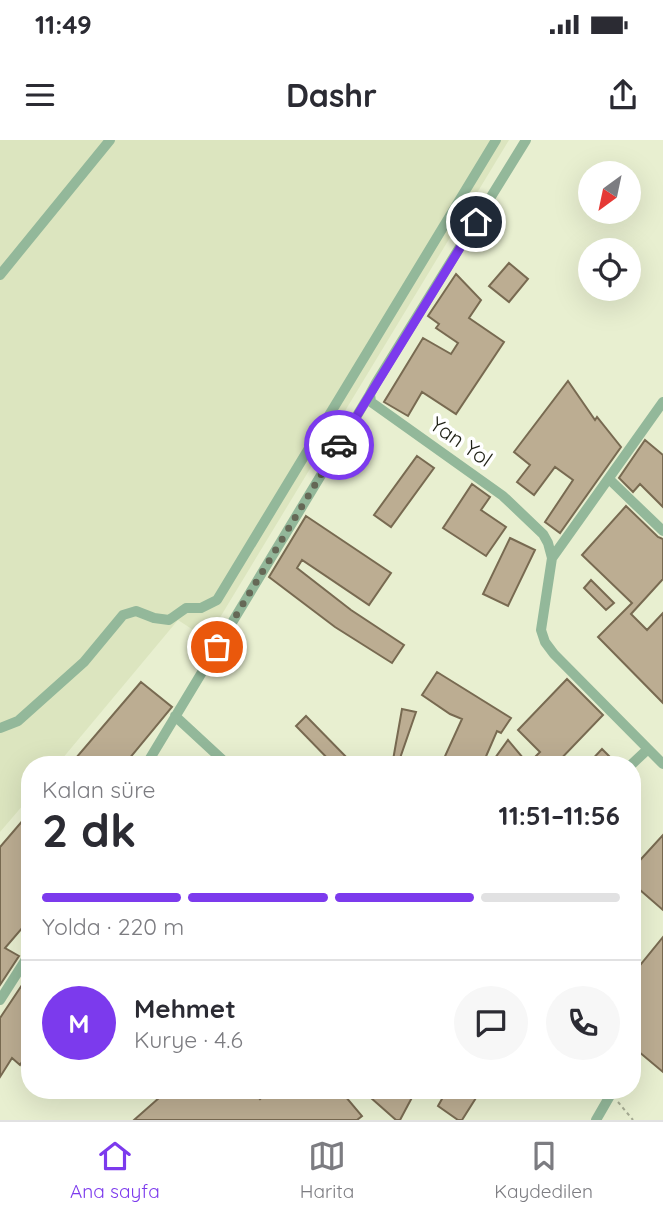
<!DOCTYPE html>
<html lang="tr">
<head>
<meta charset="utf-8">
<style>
  body { margin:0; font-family:Quicksand,sans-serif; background:#f7f7f7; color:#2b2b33; height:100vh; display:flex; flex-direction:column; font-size:26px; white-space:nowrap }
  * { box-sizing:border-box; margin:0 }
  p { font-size:23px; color:#7c7c81 }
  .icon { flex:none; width:38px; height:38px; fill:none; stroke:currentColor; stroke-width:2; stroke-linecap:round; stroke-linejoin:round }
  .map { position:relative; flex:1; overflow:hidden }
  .side { position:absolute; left:21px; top:616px; width:620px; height:343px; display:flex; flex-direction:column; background:#fff; border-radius:28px; box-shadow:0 7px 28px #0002 }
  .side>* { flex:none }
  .needle { width:46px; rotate:213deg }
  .fabs { position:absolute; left:578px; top:21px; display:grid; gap:14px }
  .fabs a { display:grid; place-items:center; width:63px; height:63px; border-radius:50%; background:#fff; box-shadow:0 7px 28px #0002; font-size:35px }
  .pin { position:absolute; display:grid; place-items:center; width:60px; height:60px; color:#fff; margin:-30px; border:4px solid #fff; border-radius:50%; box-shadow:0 2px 7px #0007 }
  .courier { position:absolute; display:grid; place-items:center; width:70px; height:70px; margin:-35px; border:5px solid #7c3aed; border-radius:50%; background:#fff; color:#222; box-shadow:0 2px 9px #0007 }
  .summary em { font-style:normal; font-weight:800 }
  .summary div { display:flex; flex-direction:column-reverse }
  .summary { display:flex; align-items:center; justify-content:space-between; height:119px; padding:0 21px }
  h1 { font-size:46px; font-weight:800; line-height:52px }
  .bar { display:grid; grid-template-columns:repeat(4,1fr); gap:10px 7px; align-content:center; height:84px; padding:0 21px }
  .bar i { height:9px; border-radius:5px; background:#e1e1e2 }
  .bar .selected { background:#7c3aed }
  .bar p { grid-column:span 4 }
  .line { display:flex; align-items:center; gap:18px; padding:0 21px; border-top:2px solid #e1e1e2 }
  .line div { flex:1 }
  .round { display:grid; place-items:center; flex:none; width:74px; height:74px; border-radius:37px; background:#f7f7f7 }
  .status { display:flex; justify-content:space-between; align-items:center; height:49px; padding:0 35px; background:#fff; direction:ltr }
  .status svg { height:19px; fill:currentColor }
  header { display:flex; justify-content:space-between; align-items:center; height:91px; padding:0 21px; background:#fff; font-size:32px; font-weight:800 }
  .tab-bar { display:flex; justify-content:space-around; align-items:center; height:98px; border-top:2px solid #e1e1e2; background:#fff; font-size:19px; color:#7c7c81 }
  .tab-bar a { display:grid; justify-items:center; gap:4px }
  .tab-bar .selected { color:#7c3aed }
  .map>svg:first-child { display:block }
  .built { fill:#dce5bf }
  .building { fill:#bcad92; stroke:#786a51; stroke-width:2 }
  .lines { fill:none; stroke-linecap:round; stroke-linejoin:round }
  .path { stroke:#a5aa92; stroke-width:2; stroke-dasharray:3.5 3.5; stroke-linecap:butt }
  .minor { stroke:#93b89a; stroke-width:10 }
  .done { stroke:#656856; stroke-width:7; stroke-dasharray:0 12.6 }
  .route { stroke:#7c3aed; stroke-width:9 }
  .labels { text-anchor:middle; stroke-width:7; stroke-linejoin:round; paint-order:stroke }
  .street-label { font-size:21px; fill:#1e2014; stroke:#fff }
</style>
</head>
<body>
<div class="status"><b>11:49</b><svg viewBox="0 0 49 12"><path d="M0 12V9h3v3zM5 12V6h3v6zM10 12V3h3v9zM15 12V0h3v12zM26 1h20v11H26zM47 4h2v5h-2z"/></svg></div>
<header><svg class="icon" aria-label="menu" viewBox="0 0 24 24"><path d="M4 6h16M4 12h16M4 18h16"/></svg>Dashr<svg class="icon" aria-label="share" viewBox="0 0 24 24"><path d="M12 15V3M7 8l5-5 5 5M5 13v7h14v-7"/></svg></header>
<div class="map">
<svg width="663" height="980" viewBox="0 0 663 980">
  <rect width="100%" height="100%" fill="#e8efd0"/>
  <!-- built -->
  <path class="built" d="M 0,0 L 509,0 L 207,499 L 178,480 L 57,625 L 30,625 L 30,657 L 0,692 Z"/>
  <!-- building -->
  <path class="building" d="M 509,123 L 528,139 L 509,162 L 489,146 Z
    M 456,134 L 481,160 L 469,178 L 504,202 L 456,274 L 422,252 L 408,276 L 384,262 L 423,198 L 451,214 L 458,203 L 436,188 L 439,184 L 428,176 Z
    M 568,241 L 595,280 L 597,277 L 621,307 L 560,393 L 545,382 L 573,340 L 555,327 L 534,355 L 517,342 L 530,325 L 514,312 Z
    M 645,300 L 663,315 L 663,367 L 640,344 L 633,352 L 619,338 Z
    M 417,316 L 434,328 L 391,387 L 374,375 Z
    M 472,344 L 490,357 L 481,370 L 506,387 L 486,416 L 443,388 Z
    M 626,366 L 658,397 L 663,399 L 663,439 L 631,474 L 647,490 L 663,473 L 663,563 L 598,497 L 632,463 L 582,415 Z
    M 306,376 L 391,433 L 369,465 L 302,420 L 297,428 L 351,470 L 404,505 L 392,523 L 335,487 L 269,437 Z
    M 510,398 L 535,410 L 508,466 L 483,454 Z
    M 591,440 L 614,463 L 606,470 L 584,448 Z
    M 437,532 L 511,578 L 501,593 L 497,591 L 484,621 L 489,625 L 441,625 L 462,579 L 450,574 L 422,555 Z
    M 567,539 L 603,575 L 555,625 L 490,625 L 508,600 L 528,624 L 540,612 L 518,590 Z
    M 141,542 L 172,567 L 124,625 L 70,625 Z
    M 402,569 L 416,572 L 399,621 L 393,620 Z
    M 306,576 L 354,625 L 334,625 L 296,586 Z
    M 602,609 L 618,625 L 587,625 Z
    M 30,672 L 30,779 L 5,808 L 19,816 L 0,845 L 0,707 Z
    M 663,695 L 663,770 L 632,743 L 632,729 Z
    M 663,797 L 663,932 L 632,906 L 632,835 Z
    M 30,833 L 30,909 L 20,925 L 12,918 L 0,937 L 0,878 Z
    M 168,950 L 252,950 L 260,959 L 270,950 L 340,950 L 362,976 L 357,980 L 134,980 Z
    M 362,950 L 416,950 L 400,980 L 396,980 Z
    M 447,950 L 481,950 L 462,980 L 458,980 L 438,966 Z"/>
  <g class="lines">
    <!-- path -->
    <path class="path" d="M 618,962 L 633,980"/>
    <!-- minor -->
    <path class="minor" d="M 526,0 L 376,243 L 370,254 L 371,262 L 503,356 L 543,394 L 548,403 L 552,418 L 541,490 L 545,502 L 554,514 L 663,624
      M 0,135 L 110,0
      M 609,339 L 663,391
      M 552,418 L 663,262
      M 175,576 L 228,625
      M 0,588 L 18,581 L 84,522 L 123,475 L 136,471 L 154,478 L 169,480 L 186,468 L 201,468 L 217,460 L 496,0
      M 146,625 L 370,254
      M 631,625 L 648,609
      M 0,860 L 30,813
      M 596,980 L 611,954 L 608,950"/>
  </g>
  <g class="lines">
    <!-- done -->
    <path class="done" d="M 217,507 L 339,305"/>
    <!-- route -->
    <path class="route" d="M 339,305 L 476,82"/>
  </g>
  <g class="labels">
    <!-- street labels -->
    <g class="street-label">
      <text transform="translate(461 302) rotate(35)" y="7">Yan Yol</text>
    </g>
  </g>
</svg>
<div class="fabs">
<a><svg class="needle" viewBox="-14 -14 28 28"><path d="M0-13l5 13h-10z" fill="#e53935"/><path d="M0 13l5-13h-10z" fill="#7c7c81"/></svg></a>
<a><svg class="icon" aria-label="locate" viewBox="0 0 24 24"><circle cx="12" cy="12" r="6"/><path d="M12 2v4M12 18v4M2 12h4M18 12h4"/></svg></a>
</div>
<div class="pin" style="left:217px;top:507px;background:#ea580c"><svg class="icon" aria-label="bag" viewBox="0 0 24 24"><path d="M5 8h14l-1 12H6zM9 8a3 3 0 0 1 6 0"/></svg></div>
<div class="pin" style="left:476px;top:82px;background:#1f2937"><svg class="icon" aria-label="home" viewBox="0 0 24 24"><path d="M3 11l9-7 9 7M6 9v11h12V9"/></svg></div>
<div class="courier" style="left:339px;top:305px"><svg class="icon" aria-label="car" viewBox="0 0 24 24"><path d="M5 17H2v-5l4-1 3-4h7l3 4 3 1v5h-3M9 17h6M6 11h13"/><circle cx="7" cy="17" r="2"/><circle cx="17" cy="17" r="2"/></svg></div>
<section class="side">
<div class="summary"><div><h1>2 dk</h1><p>Kalan süre</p></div><em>11:51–11:56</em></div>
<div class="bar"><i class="selected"></i><i class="selected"></i><i class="selected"></i><i></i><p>Yolda · 220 m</p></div>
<div class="line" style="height:126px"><b class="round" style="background:#7c3aed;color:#fff">M</b><div><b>Mehmet</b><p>Kurye · 4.6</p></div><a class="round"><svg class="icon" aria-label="chat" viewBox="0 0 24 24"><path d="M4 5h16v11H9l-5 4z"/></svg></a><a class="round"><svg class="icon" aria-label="phone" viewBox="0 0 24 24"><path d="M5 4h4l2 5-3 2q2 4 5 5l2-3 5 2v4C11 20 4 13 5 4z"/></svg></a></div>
</section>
</div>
<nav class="tab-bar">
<a class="selected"><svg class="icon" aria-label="home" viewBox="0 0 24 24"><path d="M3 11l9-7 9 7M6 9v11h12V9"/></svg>Ana sayfa</a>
<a><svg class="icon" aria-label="map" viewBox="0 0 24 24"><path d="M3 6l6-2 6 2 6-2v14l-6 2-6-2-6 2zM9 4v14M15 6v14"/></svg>Harita</a>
<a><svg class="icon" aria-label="saved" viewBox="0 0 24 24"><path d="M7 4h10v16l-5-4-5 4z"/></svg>Kaydedilen</a>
</nav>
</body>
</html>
